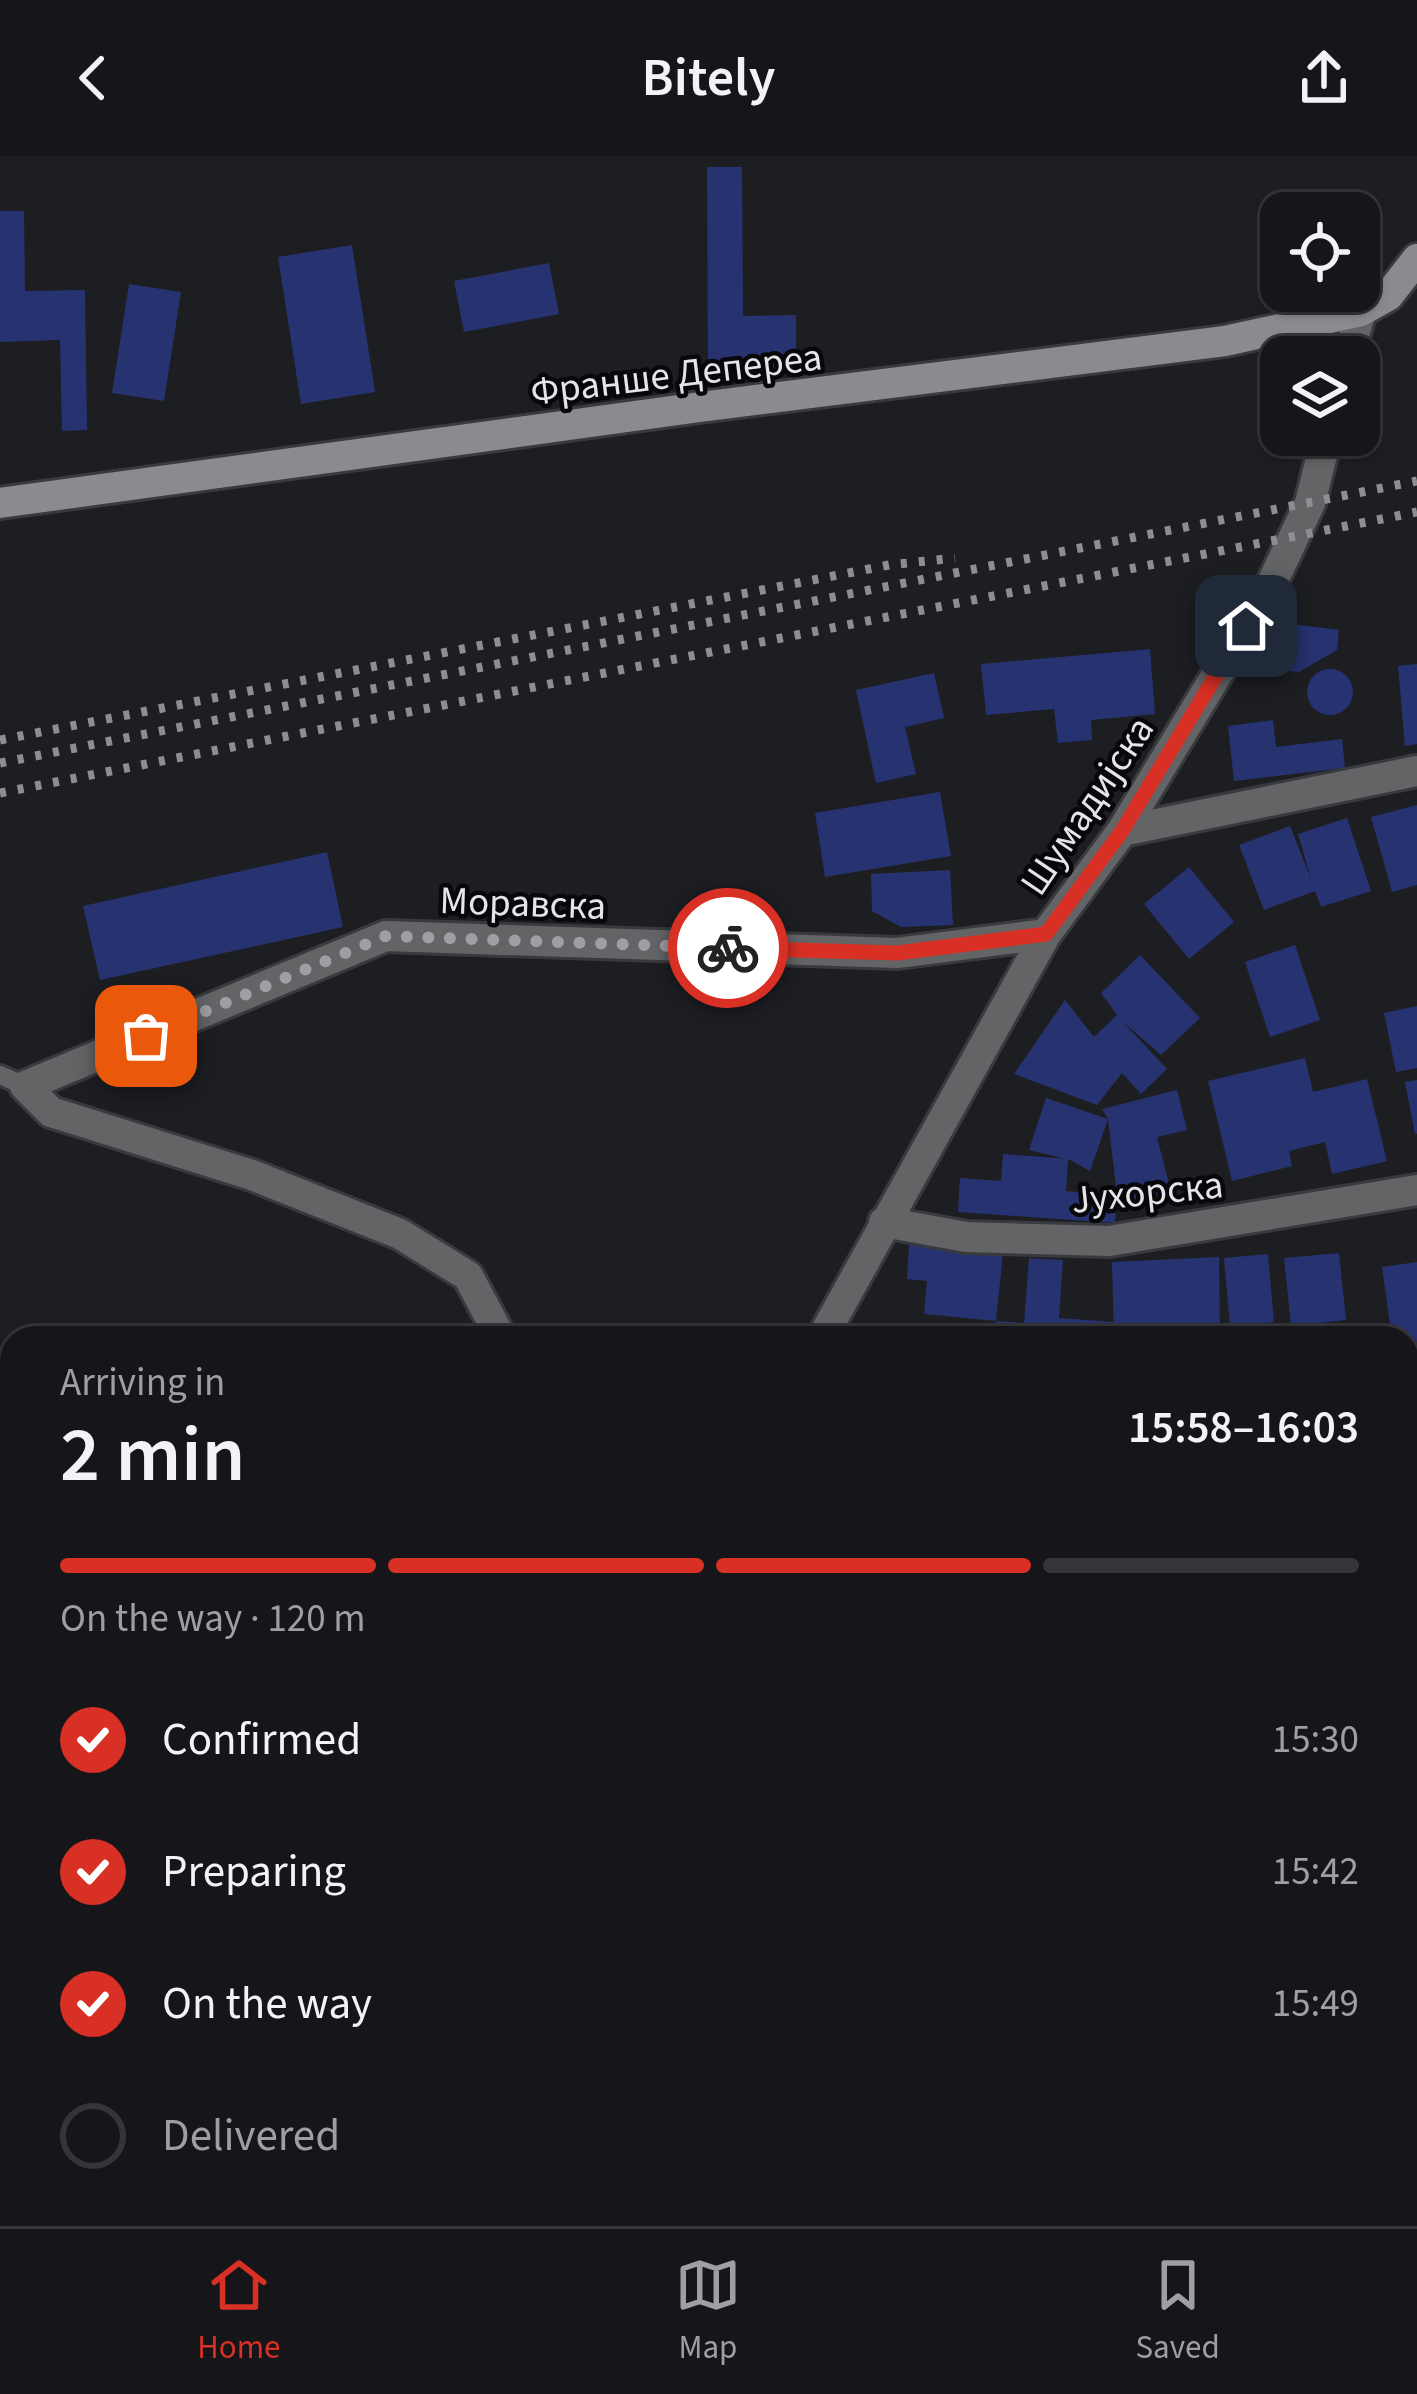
<!DOCTYPE html>
<html lang="en">
<head>
<meta charset="utf-8">
<style>
  body { margin:0; font-family:"Source Sans 3",sans-serif; background:#232327; color:#f1f3f6; height:100vh; display:flex; flex-direction:column; font-size:45px; white-space:nowrap }
  * { box-sizing:border-box; margin:0 }
  p { font-size:39px; color:#9e9fa2 }
  .icon { flex:none; width:66px; height:66px; fill:none; stroke:currentColor; stroke-width:2; stroke-linecap:round; stroke-linejoin:round }
  .map { position:relative; flex:1; overflow:hidden }
  .panel { position:absolute; left:0px; top:1170px; width:1419px; height:900px; display:flex; flex-direction:column; background:#16161a; border-radius:36px 36px 0 0; box-shadow:0 3px 9px #0004,0 0 0 3px #353539 }
  .panel>* { flex:none }
  .buttons { position:absolute; left:1260px; top:36px; display:grid; gap:24px }
  .buttons a { display:grid; place-items:center; width:120px; height:120px; border-radius:24px; background:#16161a; box-shadow:0 3px 9px #0004,0 0 0 3px #353539; font-size:60px }
  .pin { position:absolute; display:grid; place-items:center; width:102px; height:102px; color:#fff; margin:-51px; border-radius:24px; box-shadow:0 6px 18px #0006 }
  .courier { position:absolute; display:grid; place-items:center; width:120px; height:120px; margin:-60px; border:9px solid #d93025; border-radius:50%; background:#fff; color:#222; box-shadow:0 3px 15px #0007 }
  .head em { font-style:normal; font-weight:600 }
  .head div { display:flex; flex-direction:column-reverse }
  .head { display:flex; align-items:center; justify-content:space-between; height:204px; padding:0 60px }
  h1 { font-size:78px; font-weight:600; line-height:90px }
  .bar { display:grid; grid-template-columns:repeat(4,1fr); gap:18px 12px; align-content:center; height:144px; padding:0 60px }
  .bar i { height:15px; border-radius:9px; background:#353539 }
  .bar .active { background:#d93025 }
  .bar p { grid-column:span 4 }
  ol { padding:0 60px; list-style:none }
  li { display:flex; align-items:center; gap:36px; height:132px }
  li p { margin-inline-start:auto }
  li .icon { padding:12px; border-radius:50%; background:#d93025; color:#fff; stroke-width:4 }
  li:last-child { color:#9e9fa2 }
  li i { width:66px; height:66px; border:6px solid #353539; border-radius:50% }
  header { display:flex; justify-content:space-between; align-items:center; height:156px; padding:0 60px; background:#16161a; font-size:54px; font-weight:600 }
  .dock { display:flex; justify-content:space-around; align-items:center; height:168px; border-top:3px solid #353539; background:#16161a; font-size:33px; color:#9e9fa2 }
  .dock a { display:grid; justify-items:center; gap:6px }
  .dock .active { color:#d93025 }
  .map>svg:first-child { display:block }
  .building { fill:#273370 }
  .lines { fill:none; stroke-linecap:round; stroke-linejoin:round }
  .lane-casing { stroke:#393a3e; stroke-width:24 }
  .street-casing { stroke:#393a3e; stroke-width:36 }
  .secondary-casing { stroke:#393a3e; stroke-width:36 }
  .lane { stroke:#636466; stroke-width:18 }
  .street { stroke:#636466; stroke-width:30 }
  .secondary { stroke:#8a8b8f; stroke-width:30 }
  .rail { stroke:#8d8e92; stroke-width:9; stroke-dasharray:6 12; stroke-linecap:butt }
  .done { stroke:#9e9fa3; stroke-width:12; stroke-dasharray:0 21.6 }
  .route { stroke:#d93025; stroke-width:15 }
  .labels { text-anchor:middle; stroke-width:9; stroke-linejoin:round; paint-order:stroke }
  .street-label { font-size:39px; fill:#e4e5e8; stroke:#08080a }
</style>
</head>
<body>
<header><svg class="icon" aria-label="back" viewBox="0 0 24 24"><path d="M15 5l-7 7 7 7"/></svg>Bitely<svg class="icon" aria-label="share" viewBox="0 0 24 24"><path d="M12 15V3M7 8l5-5 5 5M5 13v7h14v-7"/></svg></header>
<div class="map">
<svg width="1417" height="2070" viewBox="0 0 1417 2070">
  <rect width="100%" height="100%" fill="#1d1e22"/>
  <!-- building -->
  <path class="building" d="M 707,11 L 742,11 L 743,160 L 796,159 L 796,215 L 708,216 Z
    M 0,55 L 24,55 L 25,135 L 85,134 L 87,274 L 62,275 L 60,184 L 0,186 Z
    M 352,89 L 375,236 L 301,248 L 278,101 Z
    M 549,107 L 559,158 L 464,176 L 454,125 Z
    M 129,128 L 181,136 L 164,245 L 112,237 Z
    M 1283,467 L 1339,474 L 1337,494 L 1299,516 L 1277,514 Z
    M 1150,493 L 1155,558 L 1091,564 L 1092,584 L 1058,587 L 1054,553 L 986,559 L 981,508 Z
    M 1417,508 L 1417,588 L 1405,590 L 1398,510 Z
    M1307 536a23 23 0 1 1 46 0a23 23 0 1 1-46 0Z
    M 934,517 L 944,562 L 905,571 L 916,618 L 876,627 L 856,534 Z
    M 1273,564 L 1276,591 L 1342,583 L 1345,612 L 1234,625 L 1228,570 Z
    M 940,636 L 951,700 L 825,721 L 815,657 Z
    M 1417,649 L 1417,729 L 1392,736 L 1371,661 Z
    M 1347,662 L 1371,735 L 1321,751 L 1315,735 L 1264,754 L 1239,689 L 1290,670 L 1311,723 L 1298,678 Z
    M 327,696 L 343,771 L 100,824 L 83,750 Z
    M 1189,711 L 1234,766 L 1189,803 L 1144,748 Z
    M 950,714 L 953,769 L 901,771 L 872,755 L 871,718 Z
    M 1295,789 L 1320,864 L 1270,881 L 1245,806 Z
    M 1140,799 L 1200,862 L 1161,899 L 1122,865 L 1167,913 L 1141,938 L 1122,917 L 1097,949 L 1014,918 L 1065,844 L 1094,881 L 1117,859 L 1101,837 Z
    M 1417,850 L 1417,912 L 1396,916 L 1384,857 Z
    M 1305,902 L 1313,936 L 1367,923 L 1387,1005 L 1332,1018 L 1325,986 L 1289,995 L 1292,1010 L 1232,1025 L 1208,925 Z
    M 1417,924 L 1417,978 L 1415,978 L 1405,926 Z
    M 1177,934 L 1187,974 L 1157,981 L 1173,1043 L 1128,1055 L 1117,1039 L 1108,963 L 1102,953 Z
    M 1046,942 L 1108,963 L 1090,1015 L 1070,1004 L 1029,994 Z
    M 1003,998 L 1068,1003 L 1066,1035 L 1117,1039 L 1115,1067 L 958,1056 L 960,1022 L 1001,1025 Z
    M 909,1088 L 1003,1097 L 996,1165 L 924,1158 L 927,1125 L 907,1123 Z
    M 1339,1097 L 1346,1164 L 1291,1170 L 1284,1102 Z
    M 1268,1098 L 1274,1166 L 1230,1170 L 1224,1102 Z
    M 1219,1101 L 1220,1182 L 1114,1182 L 1112,1106 Z
    M 1029,1102 L 1063,1104 L 1059,1162 L 1113,1166 L 1112,1182 L 995,1182 L 996,1165 L 1024,1167 Z
    M 1417,1106 L 1417,1188 L 1407,1189 L 1407,1182 L 1392,1182 L 1382,1111 Z
    M 1417,1196 L 1417,1276 L 1407,1278 L 1407,1198 Z"/>
  <g class="lines">
    <!-- lane casing -->
    <g class="lane-casing">
      <path id="lane" d="M 0,919 L 25,930"/>
    </g>
    <!-- street casing -->
    <g class="street-casing">
      <path id="street" d="M 1348,201 L 1361,155
        M 1122,675 L 1417,615
        M 884,1066 L 966,1081 L 1109,1085 L 1417,1034
        M 501,1182 L 468,1120 L 400,1078 L 252,1019 L 51,956 L 25,930 L 386,780 L 897,797 L 1046,778
        M 822,1182 L 1046,778 L 1122,675 L 1270,431 L 1310,347 L 1327,279
        M 0,1562 L 12,1565
        M 379,2070 L 384,2058"/>
    </g>
    <!-- secondary casing -->
    <g class="secondary-casing">
      <path id="secondary" d="M 0,347 L 700,251 L 1225,185 L 1361,155 L 1388,140 L 1417,103"/>
    </g>
    <!-- lane -->
    <use href="#lane" class="lane"/>
    <!-- street -->
    <use href="#street" class="street"/>
    <!-- secondary -->
    <use href="#secondary" class="secondary"/>
    <!-- rail -->
    <path class="rail" d="M 0,584 L 889,409 L 955,402
      M 0,607 L 1417,325
      M 0,637 L 1417,356"/>
  </g>
  <g class="lines">
    <!-- done -->
    <path class="done" d="M 146,880 L 386,780 L 728,792"/>
    <!-- route -->
    <path class="route" d="M 728,792 L 897,797 L 1046,778 L 1122,675 L 1246,470"/>
  </g>
  <g class="labels">
    <!-- street labels -->
    <g class="street-label">
      <text transform="translate(676 217) rotate(-7)" y="14">Франше Депереа</text>
      <text transform="translate(1086 649) rotate(-56)" y="14">Шумадијска</text>
      <text transform="translate(523 746) rotate(2)" y="14">Моравска</text>
      <text transform="translate(1147 1035) rotate(-6)" y="14">Јухорска</text>
    </g>
  </g>
</svg>
<div class="buttons">
<a><svg class="icon" aria-label="locate" viewBox="0 0 24 24"><circle cx="12" cy="12" r="6"/><path d="M12 2v4M12 18v4M2 12h4M18 12h4"/></svg></a>
<a><svg class="icon" aria-label="layers" viewBox="0 0 24 24"><path d="M12 4l9 5-9 5-9-5zM3 14l9 5 9-5"/></svg></a>
</div>
<div class="pin" style="left:146px;top:880px;background:#ea580c"><svg class="icon" aria-label="bag" viewBox="0 0 24 24"><path d="M5 8h14l-1 12H6zM9 8a3 3 0 0 1 6 0"/></svg></div>
<div class="pin" style="left:1246px;top:470px;background:#1f2937"><svg class="icon" aria-label="home" viewBox="0 0 24 24"><path d="M3 11l9-7 9 7M6 9v11h12V9"/></svg></div>
<div class="courier" style="left:728px;top:792px"><svg class="icon" aria-label="bike" viewBox="0 0 24 24"><circle cx="6" cy="16" r="4"/><circle cx="18" cy="16" r="4"/><path d="M6 16l4-8h5l3 8M10 8l3 8H6M13 5h3"/></svg></div>
<section class="panel">
<div class="head"><div><h1>2 min</h1><p>Arriving in</p></div><em>15:58–16:03</em></div>
<div class="bar"><i class="active"></i><i class="active"></i><i class="active"></i><i></i><p>On the way · 120 m</p></div>
<ol>
<li><svg class="icon" aria-label="check" viewBox="0 0 24 24"><path d="M5 12l5 5 9-10"/></svg>Confirmed<p>15:30</p></li>
<li><svg class="icon" aria-label="check" viewBox="0 0 24 24"><path d="M5 12l5 5 9-10"/></svg>Preparing<p>15:42</p></li>
<li><svg class="icon" aria-label="check" viewBox="0 0 24 24"><path d="M5 12l5 5 9-10"/></svg>On the way<p>15:49</p></li>
<li><i></i>Delivered</li>
</ol>
</section>
</div>
<nav class="dock">
<a class="active"><svg class="icon" aria-label="home" viewBox="0 0 24 24"><path d="M3 11l9-7 9 7M6 9v11h12V9"/></svg>Home</a>
<a><svg class="icon" aria-label="map" viewBox="0 0 24 24"><path d="M3 6l6-2 6 2 6-2v14l-6 2-6-2-6 2zM9 4v14M15 6v14"/></svg>Map</a>
<a><svg class="icon" aria-label="saved" viewBox="0 0 24 24"><path d="M7 4h10v16l-5-4-5 4z"/></svg>Saved</a>
</nav>
</body>
</html>
